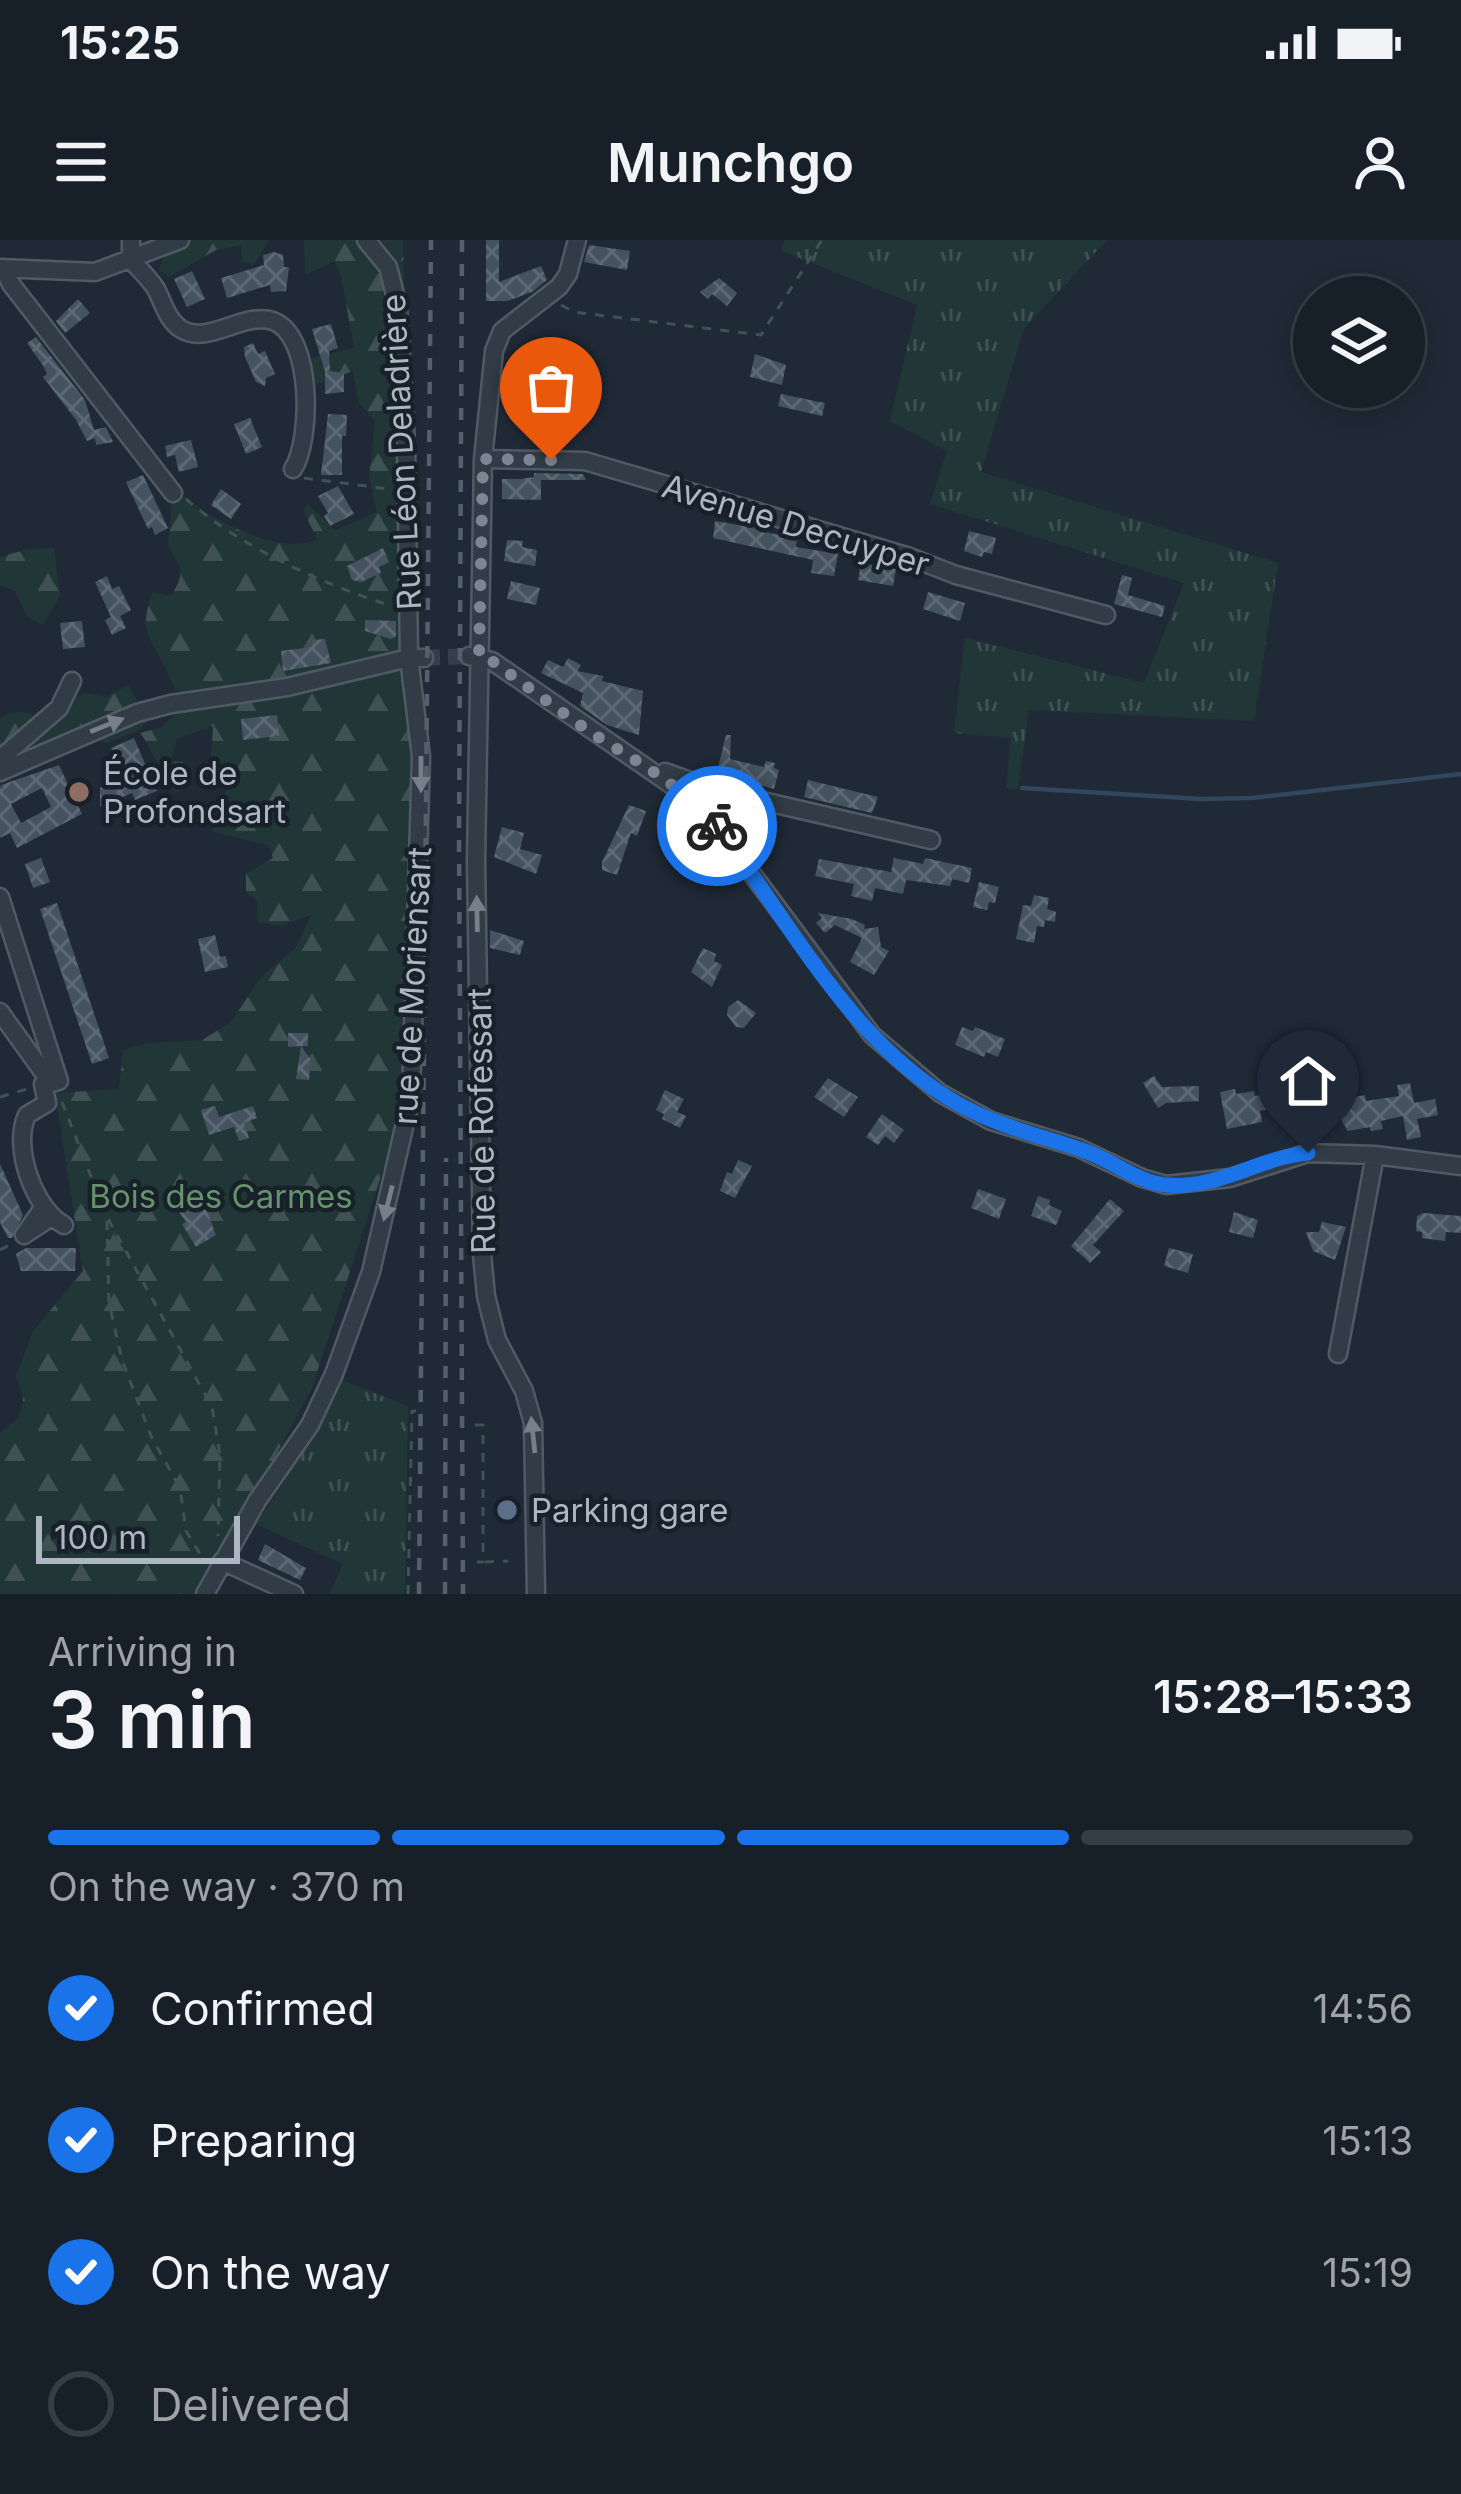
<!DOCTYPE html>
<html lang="en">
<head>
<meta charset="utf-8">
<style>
  body { margin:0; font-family:Inter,sans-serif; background:#202830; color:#f1f3f6; height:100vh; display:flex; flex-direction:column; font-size:45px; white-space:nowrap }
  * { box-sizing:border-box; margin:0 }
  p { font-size:39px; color:#9ea3a8 }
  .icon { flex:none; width:66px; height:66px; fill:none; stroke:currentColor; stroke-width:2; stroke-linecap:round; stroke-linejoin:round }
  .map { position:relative; height:1354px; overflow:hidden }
  .sheet { display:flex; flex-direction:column; background:#172028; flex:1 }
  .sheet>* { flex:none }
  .buttons { position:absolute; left:1293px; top:36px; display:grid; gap:24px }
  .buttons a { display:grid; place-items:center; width:132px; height:132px; border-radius:50%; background:#172028; box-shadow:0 6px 30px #0003,0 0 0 3px #363e45; font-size:60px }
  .scale { position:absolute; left:36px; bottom:30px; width:204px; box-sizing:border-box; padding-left:12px; border:6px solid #acb7c3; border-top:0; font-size:33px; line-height:42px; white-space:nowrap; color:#acb7c3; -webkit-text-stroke:9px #18212a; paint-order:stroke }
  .pin { position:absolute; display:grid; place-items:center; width:102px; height:102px; color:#fff; margin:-123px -51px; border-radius:50% 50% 50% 0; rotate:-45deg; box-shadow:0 0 12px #0007 }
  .pin .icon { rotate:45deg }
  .courier { position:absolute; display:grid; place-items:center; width:120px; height:120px; margin:-60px; border:9px solid #1a73e8; border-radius:50%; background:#fff; color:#222; box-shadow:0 3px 15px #0007 }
  .summary em { font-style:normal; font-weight:600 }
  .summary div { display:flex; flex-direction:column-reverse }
  .summary { display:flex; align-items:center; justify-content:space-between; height:204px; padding:0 48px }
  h1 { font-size:78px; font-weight:600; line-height:90px }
  .bar { display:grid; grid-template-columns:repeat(4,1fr); gap:18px 12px; align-content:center; height:144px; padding:0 48px }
  .bar i { height:15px; border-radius:9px; background:#363e45 }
  .bar .active { background:#1a73e8 }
  .bar p { grid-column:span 4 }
  ol { padding:0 48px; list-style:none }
  li { display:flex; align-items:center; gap:36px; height:132px }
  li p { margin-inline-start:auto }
  li .icon { padding:12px; border-radius:50%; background:#1a73e8; color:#fff; stroke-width:4 }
  li:last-child { color:#9ea3a8 }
  li i { width:66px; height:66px; border:6px solid #363e45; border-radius:50% }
  .status { display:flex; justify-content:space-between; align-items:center; height:84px; padding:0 60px; background:#172028; direction:ltr }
  .status svg { height:33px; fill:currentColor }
  header { display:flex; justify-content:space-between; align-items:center; height:156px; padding:0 48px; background:#172028; font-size:54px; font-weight:600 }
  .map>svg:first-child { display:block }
  .grass { fill:url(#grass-tufts) }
  .forest { fill:url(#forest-firs) }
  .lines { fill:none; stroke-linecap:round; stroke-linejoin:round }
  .stream { stroke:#32475d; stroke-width:4.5 }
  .building { fill:url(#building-cross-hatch); fill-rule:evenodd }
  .minor-tunnel { stroke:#343f4b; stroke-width:16; stroke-dasharray:16 8; stroke-linecap:butt }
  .minor-casing { stroke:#505a64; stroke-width:21 }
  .path { stroke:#3e5354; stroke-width:3; stroke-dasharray:9 9; stroke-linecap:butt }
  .minor { stroke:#323c46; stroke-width:16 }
  .rail { stroke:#54606d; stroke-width:4.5; stroke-dasharray:12 12; stroke-linecap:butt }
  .oneway { fill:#75808b }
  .done { stroke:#7b8692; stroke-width:12; stroke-dasharray:0 21.6 }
  .route { stroke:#1a73e8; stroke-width:15 }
  .education-dot { fill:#8d6e63; stroke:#18212a; stroke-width:4.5 }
  .service-dot { fill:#5c6f8a; stroke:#18212a; stroke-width:4.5 }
  .labels { text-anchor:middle; stroke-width:9; stroke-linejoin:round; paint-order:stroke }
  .street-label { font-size:33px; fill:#acb7c3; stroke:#18212a }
  .poi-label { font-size:33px; fill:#acb7c3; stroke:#18212a; text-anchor:start }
  .park-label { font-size:33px; fill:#64936c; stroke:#18212a }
</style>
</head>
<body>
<div class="status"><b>15:25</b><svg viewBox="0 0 49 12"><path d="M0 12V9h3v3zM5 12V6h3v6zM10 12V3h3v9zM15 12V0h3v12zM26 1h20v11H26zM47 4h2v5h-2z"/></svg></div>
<header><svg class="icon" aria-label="menu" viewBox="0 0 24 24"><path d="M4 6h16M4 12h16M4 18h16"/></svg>Munchgo<svg class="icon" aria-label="person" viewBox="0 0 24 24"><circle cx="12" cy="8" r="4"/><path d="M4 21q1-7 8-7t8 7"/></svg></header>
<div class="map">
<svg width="1461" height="1354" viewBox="0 0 1461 1354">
  <defs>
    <pattern id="grass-tufts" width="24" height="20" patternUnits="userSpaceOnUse" patternTransform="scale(3)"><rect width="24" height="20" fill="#213637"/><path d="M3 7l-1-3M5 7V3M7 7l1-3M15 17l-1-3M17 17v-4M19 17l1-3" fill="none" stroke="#3f5152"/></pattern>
    <pattern id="forest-firs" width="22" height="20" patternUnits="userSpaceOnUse" patternTransform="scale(3)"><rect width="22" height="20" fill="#213637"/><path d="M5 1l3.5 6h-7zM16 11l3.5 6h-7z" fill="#3f5152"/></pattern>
    <pattern id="building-cross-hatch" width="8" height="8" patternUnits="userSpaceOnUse" patternTransform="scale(3)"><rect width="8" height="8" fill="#455260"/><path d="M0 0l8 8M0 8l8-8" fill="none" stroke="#5d6975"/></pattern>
  </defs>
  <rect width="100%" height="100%" fill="#1f2a36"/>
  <!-- grass -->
  <path class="grass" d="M 784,0 L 1107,0 L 1024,88 L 981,232 L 1278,323 L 1254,481 L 1029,470 L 1018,549 L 1006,548 L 1011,498 L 954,493 L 965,398 L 1144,443 L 1184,343 L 930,264 L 947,211 L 890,181 L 917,65 L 782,11 Z
    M 341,1140 L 408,1166 L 405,1354 L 330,1354 L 343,1324 L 256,1284 L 285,1240 Z"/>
  <!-- forest -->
  <path class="forest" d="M 173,0 L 269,0 L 254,25 L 242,21 L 241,5 L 216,10 L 169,37 L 158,29 Z
    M 304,0 L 403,0 L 417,532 L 409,850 L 312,1148 L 201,1354 L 0,1354 L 0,1193 L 17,1179 L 22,1168 L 23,1156 L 16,1136 L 33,1091 L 83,1031 L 55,853 L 119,849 L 123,810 L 149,803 L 202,800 L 231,782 L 261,737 L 296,707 L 311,675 L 280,686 L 258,682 L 257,661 L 246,652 L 246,634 L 273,618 L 268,605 L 213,592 L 211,575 L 229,545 L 210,536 L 213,486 L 178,498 L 170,521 L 183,522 L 186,546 L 176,553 L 166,542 L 165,529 C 151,518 151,506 140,493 L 162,487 L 189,461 C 169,446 174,443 163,423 C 145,391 141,390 152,352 L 171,356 C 189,326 178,329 168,304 L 173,253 L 180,253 C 207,278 282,318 317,299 L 304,272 L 307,263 L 335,290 L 377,272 L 369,237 L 375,181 L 359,163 L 353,131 L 311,146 L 310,118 L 354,108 L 341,35 L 335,21 L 305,35 Z
    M 54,308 L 60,356 L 43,385 L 27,376 L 15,351 L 0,345 L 0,317 L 28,309 Z
    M 128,445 L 136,458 L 137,473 L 150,478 L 139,490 L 107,503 L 88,499 L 0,532 L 0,479 C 14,469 24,470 39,478 L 84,453 L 106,457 Z"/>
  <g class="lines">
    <!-- stream -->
    <path class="stream" d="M 1022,548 L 1201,559 L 1252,558 L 1461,534"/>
  </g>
  <!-- building -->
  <path class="building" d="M 486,0 L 499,0 L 499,42 L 541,26 L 547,40 L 532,52 L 507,61 L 486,61 Z
    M 589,5 L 630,11 L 627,30 L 584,22 Z
    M 274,12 L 283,15 L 284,27 L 289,27 L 286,51 L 271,52 L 270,45 L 227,58 L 221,38 L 264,25 L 263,15 Z
    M 192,31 L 205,59 L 187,67 L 174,39 Z
    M 719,38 L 737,53 L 727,66 L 712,54 L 708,59 L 700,52 Z
    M 78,59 L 90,73 L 65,93 L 56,81 Z
    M 331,84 L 338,108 L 329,111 L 330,131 L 344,133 L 344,152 L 325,154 L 325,132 L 312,89 Z
    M 36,97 L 85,160 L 94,190 L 106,187 L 113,202 L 96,205 L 95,198 L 87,201 L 76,180 L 43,137 L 47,134 L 44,127 L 27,103 Z
    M 253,103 L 258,114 L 265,111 L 275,134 L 266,138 L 265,146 L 256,142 L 245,117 L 244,107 Z
    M 755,114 L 786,125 L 782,145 L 750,137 Z
    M 781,154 L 825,163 L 822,176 L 778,166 Z
    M 328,174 L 347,175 L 346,196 L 342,196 L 342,235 L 321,235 Z
    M 250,178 L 262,207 L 246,214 L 234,184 Z
    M 191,200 L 198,227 L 179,232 L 175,215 L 167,217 L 165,206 Z
    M 534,233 L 583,234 L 586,240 L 541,240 L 541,260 L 502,259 L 502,239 L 521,239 L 534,237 Z
    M 143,235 L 168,288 L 155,295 L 152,287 L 148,289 L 126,242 Z
    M 338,246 L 354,274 L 330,286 L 324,276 L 328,273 L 318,256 Z
    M 221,249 L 241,264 L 231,279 L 211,265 Z
    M 715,281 L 769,290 L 769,293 L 797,298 L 796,307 L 838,314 L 834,336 L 811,333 L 813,320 L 713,298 Z
    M 969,291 L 996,298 L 992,314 L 984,312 L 982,317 L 964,311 Z
    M 507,300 L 523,301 L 522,307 L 537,310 L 535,326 L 504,321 Z
    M 383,308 L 389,322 L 379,327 L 381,333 L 361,342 L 352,340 L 347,326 Z
    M 861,323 L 896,329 L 893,346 L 858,340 Z
    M 1122,335 L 1132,338 L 1128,355 L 1165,366 L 1162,377 L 1114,364 Z
    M 107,336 L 112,349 L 119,346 L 131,370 L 120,376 L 126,388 L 112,395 L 105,380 L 111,377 L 95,342 Z
    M 511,341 L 540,348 L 536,365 L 507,359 Z
    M 928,352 L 965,363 L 960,381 L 923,369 Z
    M 365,380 L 396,381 L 396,396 L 391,399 L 365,391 Z
    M 82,381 L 85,407 L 63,409 L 60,383 Z
    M 325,399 L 331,423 L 283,431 L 281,411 L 312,407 L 312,400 Z
    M 568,418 L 581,425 L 577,431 L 603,436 L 602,441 L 643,451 L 639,495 L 607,485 L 580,466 L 583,453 L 541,433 L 548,420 L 563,427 Z
    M 277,475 L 279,496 L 243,500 L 241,479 Z
    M 726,495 L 731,495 L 730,519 L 764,527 L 766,521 L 775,523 L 774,528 L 779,530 L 774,549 L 717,532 Z
    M 134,498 L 157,551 L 135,560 L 132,553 L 100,567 L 100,548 L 125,538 L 111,508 Z
    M 59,525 L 82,574 L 17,608 L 10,593 L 0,598 L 0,545 L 5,552 L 1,545 ZM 42,548 L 51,567 L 21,583 L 11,564 Z
    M 808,540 L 878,557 L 872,573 L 804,557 Z
    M 629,565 L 646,571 L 637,596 L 631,593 L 617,635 L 602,630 L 602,622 Z
    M 759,573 L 773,577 L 769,612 L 752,608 Z
    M 502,587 L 524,593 L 520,609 L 542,615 L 536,634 L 494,617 Z
    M 41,618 L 50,642 L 33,648 L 25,624 Z
    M 894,618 L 923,624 L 925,618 L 972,628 L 969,643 L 952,639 L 950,646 L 906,640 L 903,654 L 875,648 L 872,661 L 851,656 L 854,644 L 815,636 L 819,619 L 891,632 Z
    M 979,642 L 999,647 L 995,663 L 989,662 L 987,670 L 973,667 Z
    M 1034,655 L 1049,658 L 1047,669 L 1056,672 L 1055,682 L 1045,680 L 1044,687 L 1037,686 L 1034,703 L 1016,699 L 1023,665 L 1031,666 Z
    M 57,663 L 109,818 L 92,824 L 40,669 Z
    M 818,673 L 852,679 L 865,685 L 864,689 L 878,687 L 881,707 L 889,711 L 874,735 L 850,722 L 862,698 L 835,685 L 825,693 L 816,683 L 822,678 Z
    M 490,690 L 524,701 L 520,715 L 490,708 Z
    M 215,695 L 220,717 L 226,716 L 228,727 L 205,732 L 198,699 Z
    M 703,708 L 716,714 L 714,721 L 722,725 L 712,747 L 691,732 Z
    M 738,760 L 756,773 L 744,788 L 736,787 L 727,775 L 728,767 Z
    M 962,787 L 973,791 L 975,787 L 1005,799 L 998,817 L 986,812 L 984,817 L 955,805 Z
    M 288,793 L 308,793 L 308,806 L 301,806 L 311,820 L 309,840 L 296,839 L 301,806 L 288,807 Z
    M 1154,836 L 1162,847 L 1199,846 L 1199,861 L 1166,863 L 1158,868 L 1143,843 Z
    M 828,838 L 858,857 L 844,877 L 814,857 Z
    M 1410,843 L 1414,863 L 1435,859 L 1438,875 L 1417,879 L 1421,897 L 1407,900 L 1403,876 L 1381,881 L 1383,889 L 1371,891 L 1370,887 L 1348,891 L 1340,878 L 1304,885 L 1301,868 L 1365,855 L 1366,861 L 1399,856 L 1397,845 Z
    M 1235,849 L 1236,854 L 1254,851 L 1255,856 L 1275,853 L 1278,867 L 1260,871 L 1262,882 L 1227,889 L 1220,852 Z
    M 665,850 L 684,859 L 677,872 L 686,876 L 680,888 L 662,879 L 664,874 L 656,870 Z
    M 215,866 L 219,877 L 253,866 L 257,878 L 244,883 L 249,898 L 239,901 L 234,887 L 209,895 L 201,870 Z
    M 882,874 L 904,890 L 894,903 L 885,896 L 878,905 L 866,897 Z
    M 738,920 L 752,926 L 735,958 L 720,951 L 727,932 L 732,934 Z
    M 0,924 L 23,975 L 12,998 L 8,998 L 0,982 Z
    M 978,949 L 1006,959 L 999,979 L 971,968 Z
    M 1038,956 L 1050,960 L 1049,965 L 1062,971 L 1056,985 L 1031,976 Z
    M 1110,959 L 1124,971 L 1093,1005 L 1101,1012 L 1090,1023 L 1071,1006 Z
    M 195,962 L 205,966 L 216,995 L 196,1007 L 182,984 L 186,982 L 179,972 Z
    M 1234,972 L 1258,980 L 1253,998 L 1229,992 Z
    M 1423,973 L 1461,976 L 1461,993 L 1446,992 L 1445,1001 L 1422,998 L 1422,992 L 1416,991 L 1417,976 Z
    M 1322,982 L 1346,987 L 1335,1020 L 1313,1011 L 1306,992 L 1319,992 Z
    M 26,1008 L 76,1008 L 75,1031 L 21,1031 L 16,1014 Z
    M 1169,1008 L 1193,1014 L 1188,1033 L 1164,1026 Z
    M 265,1304 L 306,1328 L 300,1340 L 258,1320 Z"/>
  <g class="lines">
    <!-- minor-tunnel -->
    <path class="minor-tunnel" d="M 424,418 L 469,416"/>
    <!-- minor casing -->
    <g class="minor-casing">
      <path id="minor" d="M 131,0 L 131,20 C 139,29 149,38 156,49 C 163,62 167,80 181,89 C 208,106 243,71 273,81 C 313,95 312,200 293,229
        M 0,28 L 95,32 L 180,0
        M 3,28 L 11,44 L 173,253
        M 483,219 L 585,221 L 907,316 L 956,335 L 1106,375
        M 469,416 L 492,421 L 689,557 L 715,584 L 872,795 L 940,853 L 991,881 L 1079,908 L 1142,938 L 1166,945 L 1230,938 L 1308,913 L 1375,915 L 1461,926
        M 0,519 L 59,468 L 72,441
        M 0,532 L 137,473 L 171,464 L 287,447 L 409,418 L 424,418
        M 665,532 L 715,550 L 931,600
        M 0,657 L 59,841 L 51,843 L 0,772
        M 43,844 L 47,863 L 27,875 C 12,907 34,969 64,985
        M 43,968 L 24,995 L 51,977
        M 1338,1114 L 1375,915
        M 222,1321 L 294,1354
        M 205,1354 L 257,1261 L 310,1185 L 334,1134 L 371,1032 L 411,857 L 421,516 L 409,418 L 406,205 L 398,66 L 388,27 L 366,0
        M 536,1354 L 533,1183 L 524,1151 L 497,1100 L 486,1056 L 482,1014 L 476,621 L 483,219 L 494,111 L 502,91 L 559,47 L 568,34 L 577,0"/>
    </g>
    <!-- path -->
    <path class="path" d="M 561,65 L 574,72 L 761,95 L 822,0
      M 304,238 L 389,249
      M 186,259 C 242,308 324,345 395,367
      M 0,857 L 27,849
      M 62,862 L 106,975 L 212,1167 L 220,1215 L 218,1296
      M 107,981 L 109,1063 L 122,1120 L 151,1196 L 180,1248 L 186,1291 L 205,1322
      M 0,1010 L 13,1003
      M 475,1185 L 483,1185 L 483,1322 L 477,1322
      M 485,1322 L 508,1321
      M 408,1354 L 412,1171 L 416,1171"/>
    <!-- minor -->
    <use href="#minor" class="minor"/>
    <!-- rail -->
    <path class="rail" d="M 462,0 L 459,599 L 463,1354
      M 419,1354 L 431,0
      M 445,1354 L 446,918"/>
  </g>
  <!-- one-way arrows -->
  <defs><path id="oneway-solid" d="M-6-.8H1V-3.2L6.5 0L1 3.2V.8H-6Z" transform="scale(3)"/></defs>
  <g class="oneway">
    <use href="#oneway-solid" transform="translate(107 485) rotate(-22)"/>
    <use href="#oneway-solid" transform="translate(421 534) rotate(90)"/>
    <use href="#oneway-solid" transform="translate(477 674) rotate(-91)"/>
    <use href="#oneway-solid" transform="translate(388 963) rotate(104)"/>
    <use href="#oneway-solid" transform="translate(533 1195) rotate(-96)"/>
  </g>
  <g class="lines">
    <!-- done -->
    <path class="done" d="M 551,220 L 483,219 L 479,416 L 492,421 C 527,446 562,473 598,497 C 641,524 683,547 717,586"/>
    <!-- route -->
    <path class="route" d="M 717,586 C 790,682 852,806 962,866 C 1001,887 1041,896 1082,910 C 1111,919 1136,942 1166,945 C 1218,950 1260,917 1308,913"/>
  </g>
  <!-- markers -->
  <circle class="education-dot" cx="79" cy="552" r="12"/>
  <circle class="service-dot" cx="507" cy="1270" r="12"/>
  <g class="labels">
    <!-- street labels -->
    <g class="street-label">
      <text transform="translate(401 212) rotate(-93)" y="12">Rue Léon Deladrière</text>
      <text transform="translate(796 285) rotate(17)" y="12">Avenue Decuyper</text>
      <text transform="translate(412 746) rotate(-87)" y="12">rue de Moriensart</text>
      <text transform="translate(481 881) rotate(-91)" y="12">Rue de Rofessart</text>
    </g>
    <!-- poi labels -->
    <g class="poi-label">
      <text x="103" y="545">École de<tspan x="103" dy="38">Profondsart</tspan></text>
      <text x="531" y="1282">Parking gare</text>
    </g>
    <!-- park labels -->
    <g class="park-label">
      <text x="221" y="968">Bois des Carmes</text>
    </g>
  </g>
</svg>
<div class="buttons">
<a><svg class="icon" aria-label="layers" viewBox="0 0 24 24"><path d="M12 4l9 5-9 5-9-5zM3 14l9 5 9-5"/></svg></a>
</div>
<div class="scale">100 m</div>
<div class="pin" style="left:551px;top:220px;background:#ea580c"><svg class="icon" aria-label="bag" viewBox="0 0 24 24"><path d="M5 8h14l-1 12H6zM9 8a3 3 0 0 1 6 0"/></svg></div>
<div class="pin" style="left:1308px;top:913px;background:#1f2937"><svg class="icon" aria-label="home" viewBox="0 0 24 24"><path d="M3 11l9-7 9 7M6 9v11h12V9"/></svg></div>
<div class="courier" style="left:717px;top:586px"><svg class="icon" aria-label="bike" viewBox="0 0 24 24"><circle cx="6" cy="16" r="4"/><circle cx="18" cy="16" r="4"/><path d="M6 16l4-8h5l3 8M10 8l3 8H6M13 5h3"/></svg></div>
</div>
<section class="sheet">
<div class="summary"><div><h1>3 min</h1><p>Arriving in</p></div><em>15:28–15:33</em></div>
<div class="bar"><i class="active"></i><i class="active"></i><i class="active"></i><i></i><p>On the way · 370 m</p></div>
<ol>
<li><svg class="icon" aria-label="check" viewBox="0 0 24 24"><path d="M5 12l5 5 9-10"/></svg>Confirmed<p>14:56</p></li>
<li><svg class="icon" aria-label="check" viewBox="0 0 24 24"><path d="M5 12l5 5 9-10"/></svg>Preparing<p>15:13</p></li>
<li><svg class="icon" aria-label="check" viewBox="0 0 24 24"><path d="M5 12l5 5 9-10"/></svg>On the way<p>15:19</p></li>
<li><i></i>Delivered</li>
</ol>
</section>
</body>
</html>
